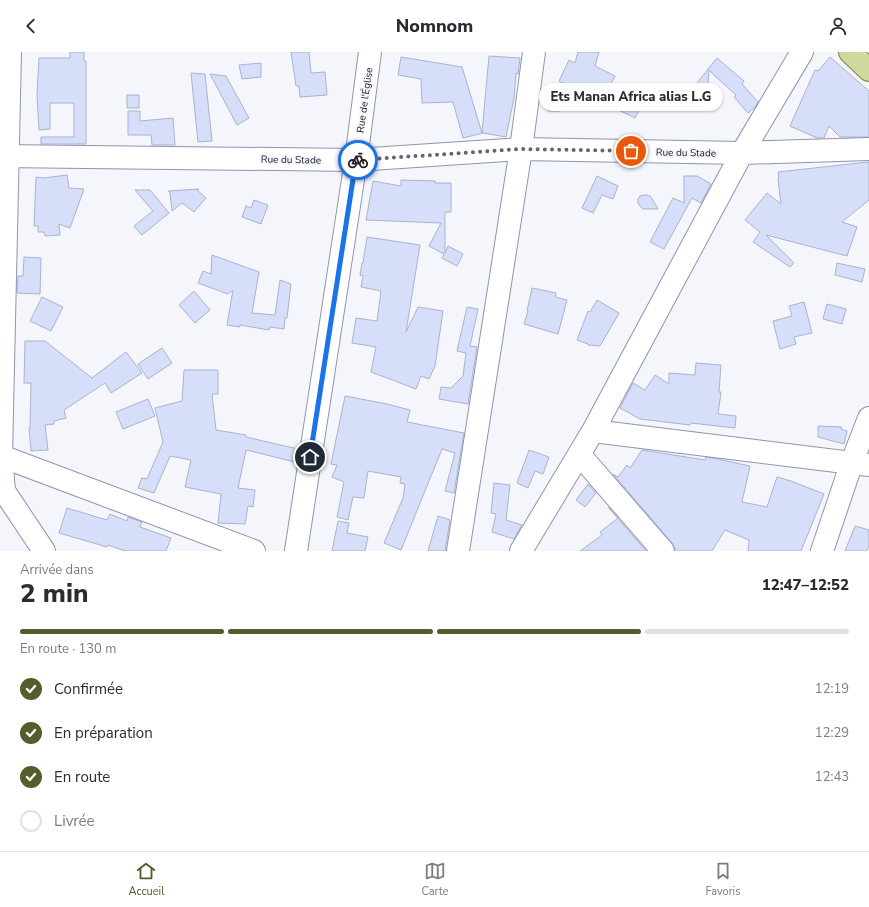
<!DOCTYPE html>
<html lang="fr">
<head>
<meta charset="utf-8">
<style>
  body { margin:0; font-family:"Nunito Sans",sans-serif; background:#f2f2f3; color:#2b2b33; height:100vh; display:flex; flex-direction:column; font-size:15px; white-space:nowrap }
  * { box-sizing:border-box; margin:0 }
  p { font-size:13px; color:#7c7c81 }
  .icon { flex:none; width:22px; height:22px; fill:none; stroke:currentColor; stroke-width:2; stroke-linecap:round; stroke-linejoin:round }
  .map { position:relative; height:499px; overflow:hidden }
  .drawer { display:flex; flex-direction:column; background:#fff; flex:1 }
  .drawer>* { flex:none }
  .pin { position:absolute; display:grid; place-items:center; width:34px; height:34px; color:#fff; margin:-17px; border:2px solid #fff; border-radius:50%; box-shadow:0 1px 4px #0007 }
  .courier { position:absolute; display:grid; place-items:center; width:40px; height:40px; margin:-20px; border:3px solid #1a73e8; border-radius:50%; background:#fff; color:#222; box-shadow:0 1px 5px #0007 }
  .bubble { position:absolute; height:28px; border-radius:14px; background:#fff; box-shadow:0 1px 3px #0004; font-size:13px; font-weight:800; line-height:28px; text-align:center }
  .head em { font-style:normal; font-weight:800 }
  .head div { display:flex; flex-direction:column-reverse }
  .head { display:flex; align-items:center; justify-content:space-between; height:68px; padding:0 20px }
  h1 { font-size:26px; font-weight:800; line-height:30px }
  .bar { display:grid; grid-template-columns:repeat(4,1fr); gap:6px 4px; align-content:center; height:48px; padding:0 20px }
  .bar i { height:5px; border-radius:3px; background:#e1e1e2 }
  .bar .selected { background:#545d2c }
  .bar p { grid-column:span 4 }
  ol { padding:0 20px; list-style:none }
  li { display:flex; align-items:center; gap:12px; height:44px }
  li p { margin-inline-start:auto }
  li .icon { padding:4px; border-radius:50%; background:#545d2c; color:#fff; stroke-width:4 }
  li:last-child { color:#7c7c81 }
  li i { width:22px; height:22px; border:2px solid #e1e1e2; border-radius:50% }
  header { display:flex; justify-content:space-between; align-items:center; height:52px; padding:0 20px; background:#fff; font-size:18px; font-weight:800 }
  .tab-bar { display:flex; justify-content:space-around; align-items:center; height:56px; border-top:1px solid #e1e1e2; background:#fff; font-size:11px; color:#7c7c81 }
  .tab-bar a { display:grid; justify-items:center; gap:2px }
  .tab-bar .selected { color:#545d2c }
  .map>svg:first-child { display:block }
  .building { fill:#d7def9; stroke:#aab2ce }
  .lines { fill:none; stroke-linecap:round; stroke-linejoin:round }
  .minor-casing { stroke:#8d95b0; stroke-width:24 }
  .major-casing { stroke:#798649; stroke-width:24 }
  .minor { stroke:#fff; stroke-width:22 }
  .major { stroke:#cfd99e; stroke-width:22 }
  .done { stroke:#64666f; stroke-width:4; stroke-dasharray:0 7.2 }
  .route { stroke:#1a73e8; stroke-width:5 }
  .labels { text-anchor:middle; stroke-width:3; stroke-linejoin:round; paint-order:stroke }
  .street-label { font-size:10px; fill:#161923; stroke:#f4f6fc }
</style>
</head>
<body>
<header><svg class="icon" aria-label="back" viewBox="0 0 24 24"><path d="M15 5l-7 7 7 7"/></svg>Nomnom<svg class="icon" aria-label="person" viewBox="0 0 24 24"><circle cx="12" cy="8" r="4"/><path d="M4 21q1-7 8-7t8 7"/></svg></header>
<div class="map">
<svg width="869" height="499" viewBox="0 0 869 499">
  <rect width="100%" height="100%" fill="#f4f6fc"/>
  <!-- building -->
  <path class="building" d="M 70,0 L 84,0 L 84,9 L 86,9 L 86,92 L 41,92 L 41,85 L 74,85 L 74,51 L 50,51 L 50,77 L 39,78 L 37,43 L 39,6 L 70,6 Z
    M 291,0 L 309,0 L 311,21 L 325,20 L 327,43 L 300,45 L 299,34 L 296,34 Z
    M 578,0 L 599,0 L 595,14 L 615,24 L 608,37 L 641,54 L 635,66 L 559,29 L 569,8 L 575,11 Z
    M 489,4 L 520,6 L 518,22 L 516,21 L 514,46 L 506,85 L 483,81 L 463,86 L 453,50 L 422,51 L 421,27 L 398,23 L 401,5 L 462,15 L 482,81 Z
    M 830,5 L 869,39 L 869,85 L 840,85 L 829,74 L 824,86 L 817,86 L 790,74 L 815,18 L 818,19 Z
    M 717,6 L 744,29 L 742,32 L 758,50 L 755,55 L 748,61 L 734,45 L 736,43 L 715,24 L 709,18 L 707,48 L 693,36 Z
    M 261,11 L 261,25 L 242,27 L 239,13 Z
    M 191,21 L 205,22 L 212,89 L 198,90 Z
    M 210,22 L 226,24 L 249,66 L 237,73 Z
    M 550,33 L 563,34 L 560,59 L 548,59 Z
    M 127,43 L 139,43 L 139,56 L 127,56 Z
    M 128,59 L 140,59 L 140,69 L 173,66 L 175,93 L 152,93 L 151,83 L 128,83 Z
    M 869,110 L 869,148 L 842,170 L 857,175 L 847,204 L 766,183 L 794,211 L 790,215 L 753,190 L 760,180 L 745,168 L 767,141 L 781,152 L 778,126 L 779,126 L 778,120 L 868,110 Z
    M 67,123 L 69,136 L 84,137 L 70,176 L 59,172 L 60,183 L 45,184 L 44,180 L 38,180 L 38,174 L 34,174 L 36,125 L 44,126 Z
    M 597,124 L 618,134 L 613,147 L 602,143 L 593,161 L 582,156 Z
    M 684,124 L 697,124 L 711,132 L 701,151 L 692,146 L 664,197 L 650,190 L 673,146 L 684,151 Z
    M 401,128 L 435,129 L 435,131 L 451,131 L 451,160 L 445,160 L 445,201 L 448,194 L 463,202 L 457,214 L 442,206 L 444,202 L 429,194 L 441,171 L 366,168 L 373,129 L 401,134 Z
    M 199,137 L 197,138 L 206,146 L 194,160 L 182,151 L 172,159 L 170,141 L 168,139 Z
    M 135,138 L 150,138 L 169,161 L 142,183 L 134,174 L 153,159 Z
    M 644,143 L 648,143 L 651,145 L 658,157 L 643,157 L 640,154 L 638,151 L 638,147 L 640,144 Z
    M 254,148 L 268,153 L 261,172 L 242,165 L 246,154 L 251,156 Z
    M 367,185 L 420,193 L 406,280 L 418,255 L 443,259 L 435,314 L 429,327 L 421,324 L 416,337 L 371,320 L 376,295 L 352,291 L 356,266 L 377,269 L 381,239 L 361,235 L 363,224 L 360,223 L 362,211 L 363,211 Z
    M 212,203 L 259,220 L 252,261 L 275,263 L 280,228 L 291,232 L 287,266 L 285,266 L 284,277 L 270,275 L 269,278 L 240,273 L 240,275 L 227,273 L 233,238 L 228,242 L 198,231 L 203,219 L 211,222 Z
    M 24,205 L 41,206 L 40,242 L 17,241 L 18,224 L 23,224 Z
    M 837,211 L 865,217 L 862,230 L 835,223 Z
    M 532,236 L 556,241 L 555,245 L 567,248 L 558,282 L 524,272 L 528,259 L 527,259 Z
    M 194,239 L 210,258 L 195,271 L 179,253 Z
    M 42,245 L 63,255 L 51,279 L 30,269 Z
    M 597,248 L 619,261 L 600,294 L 588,293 L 588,292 L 577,288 L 588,259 L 590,260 Z
    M 804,250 L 812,281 L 794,285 L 796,292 L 780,297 L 773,269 L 792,264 L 789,254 Z
    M 827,252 L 846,257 L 842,272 L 823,267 Z
    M 467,255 L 478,257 L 470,294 L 477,295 L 468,352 L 439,347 L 441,335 L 451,336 L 463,324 L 466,301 L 457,299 Z
    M 25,289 L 45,289 L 92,326 L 126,300 L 142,321 L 111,341 L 105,331 L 64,358 L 66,366 L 54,369 L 54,372 L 45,373 L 48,398 L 31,399 L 29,376 L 30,376 L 31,331 L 24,331 Z
    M 162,296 L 172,311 L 148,327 L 138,312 Z
    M 696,311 L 721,313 L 719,340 L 721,340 L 718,362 L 736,364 L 735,376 L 691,371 L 690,373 L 640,367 L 620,356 L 633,331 L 645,338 L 655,323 L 669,332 L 669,321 L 695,323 Z
    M 184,318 L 218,318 L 218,342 L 212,342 L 216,378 L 246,383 L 246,385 L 298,397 L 295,410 L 246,398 L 238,436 L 255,438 L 253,455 L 248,454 L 245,472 L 218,471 L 221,442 L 185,435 L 191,408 L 170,404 L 154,441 L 138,436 L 142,426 L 147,427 L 163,390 L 155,356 L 182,349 Z
    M 345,344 L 387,352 L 410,358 L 407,370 L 464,381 L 454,441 L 445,439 L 455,401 L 442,397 L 401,498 L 384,491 L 403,446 L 405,432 L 400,431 L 401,425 L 368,419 L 364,446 L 353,445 L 348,468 L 337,465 L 344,430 L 332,425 L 337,413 L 331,412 Z
    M 148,347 L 155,364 L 123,377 L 116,360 Z
    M 818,374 L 842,375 L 841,377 L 847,379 L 844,392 L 818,385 Z
    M 529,398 L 549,405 L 543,422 L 535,419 L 528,436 L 517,431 Z
    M 642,398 L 705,408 L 706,405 L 713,406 L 750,414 L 742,450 L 767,455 L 777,425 L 791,429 L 824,442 L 801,499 L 748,499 L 749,488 L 725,478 L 712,499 L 675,499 L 675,496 L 672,491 L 613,422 L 618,425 L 627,413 L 630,416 Z
    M 494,431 L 510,433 L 506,468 L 522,473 L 514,487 L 492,480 L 496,462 L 491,461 Z
    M 588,432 L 596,441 L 585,455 L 576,448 Z
    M 608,455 L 646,499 L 580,499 L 602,483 L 600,480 L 618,466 Z
    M 67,456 L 107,468 L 110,462 L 127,469 L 128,465 L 142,470 L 140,475 L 171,486 L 166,499 L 125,499 L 108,493 L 107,495 L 59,481 Z
    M 438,464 L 450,468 L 445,499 L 428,499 Z
    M 338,469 L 349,471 L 347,481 L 368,485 L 365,499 L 332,499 Z
    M 855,474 L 869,478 L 869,493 L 867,499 L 845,499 Z"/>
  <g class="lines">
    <!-- minor casing -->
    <g class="minor-casing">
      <path id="minor" d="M 0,104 L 356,108 L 521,97 L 742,101 L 869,97
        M 593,379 L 869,413
        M 579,402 L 663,499
        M 1,404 L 254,499
        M 0,433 L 44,499
        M 4,439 L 1,404 L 10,0
        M 296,499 L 356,108 L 370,0
        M 458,499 L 521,97 L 534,0
        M 521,499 L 593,379 L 742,101 L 802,0
        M 822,499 L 852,410 L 869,366"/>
    </g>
    <!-- major casing -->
    <g class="major-casing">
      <path id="major" d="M 850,0 L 869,18"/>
    </g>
    <!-- minor -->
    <use href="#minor" class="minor"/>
    <!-- major -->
    <use href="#major" class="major"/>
  </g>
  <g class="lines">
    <!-- done -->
    <path class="done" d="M 358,108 L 521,97 L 631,99"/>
    <!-- route -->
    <path class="route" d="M 310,405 L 356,108 L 358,108"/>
  </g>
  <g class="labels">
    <!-- street labels -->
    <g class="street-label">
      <text transform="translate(364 48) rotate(-82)" y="4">Rue de l'Église</text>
      <text transform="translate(686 100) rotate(1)" y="4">Rue du Stade</text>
      <text transform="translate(291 107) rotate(1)" y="4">Rue du Stade</text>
    </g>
  </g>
</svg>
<div class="pin" style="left:631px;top:99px;background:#ea580c"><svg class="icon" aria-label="bag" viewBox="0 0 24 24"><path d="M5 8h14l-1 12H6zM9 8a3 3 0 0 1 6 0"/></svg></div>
<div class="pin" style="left:310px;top:405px;background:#1f2937"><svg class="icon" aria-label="home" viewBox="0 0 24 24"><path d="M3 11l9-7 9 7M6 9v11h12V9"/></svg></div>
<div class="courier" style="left:358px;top:108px"><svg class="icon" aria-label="bike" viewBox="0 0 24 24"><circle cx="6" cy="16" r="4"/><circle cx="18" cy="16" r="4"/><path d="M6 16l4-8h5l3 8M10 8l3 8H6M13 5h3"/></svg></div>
<div class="bubble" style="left:539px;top:31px;width:184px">Ets Manan Africa alias L.G</div>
</div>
<section class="drawer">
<div class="head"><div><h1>2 min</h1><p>Arrivée dans</p></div><em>12:47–12:52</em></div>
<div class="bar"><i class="selected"></i><i class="selected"></i><i class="selected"></i><i></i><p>En route · 130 m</p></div>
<ol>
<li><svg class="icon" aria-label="check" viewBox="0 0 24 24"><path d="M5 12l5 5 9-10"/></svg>Confirmée<p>12:19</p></li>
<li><svg class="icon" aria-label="check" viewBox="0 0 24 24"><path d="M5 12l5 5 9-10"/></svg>En préparation<p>12:29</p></li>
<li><svg class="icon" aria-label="check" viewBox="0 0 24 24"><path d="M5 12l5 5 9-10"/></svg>En route<p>12:43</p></li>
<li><i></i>Livrée</li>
</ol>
</section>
<nav class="tab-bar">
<a class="selected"><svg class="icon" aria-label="home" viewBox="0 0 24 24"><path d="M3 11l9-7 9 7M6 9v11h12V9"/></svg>Accueil</a>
<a><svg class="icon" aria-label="map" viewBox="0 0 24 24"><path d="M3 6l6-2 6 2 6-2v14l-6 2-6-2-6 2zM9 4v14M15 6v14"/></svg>Carte</a>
<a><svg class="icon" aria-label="saved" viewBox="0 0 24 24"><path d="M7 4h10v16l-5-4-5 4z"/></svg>Favoris</a>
</nav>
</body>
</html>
